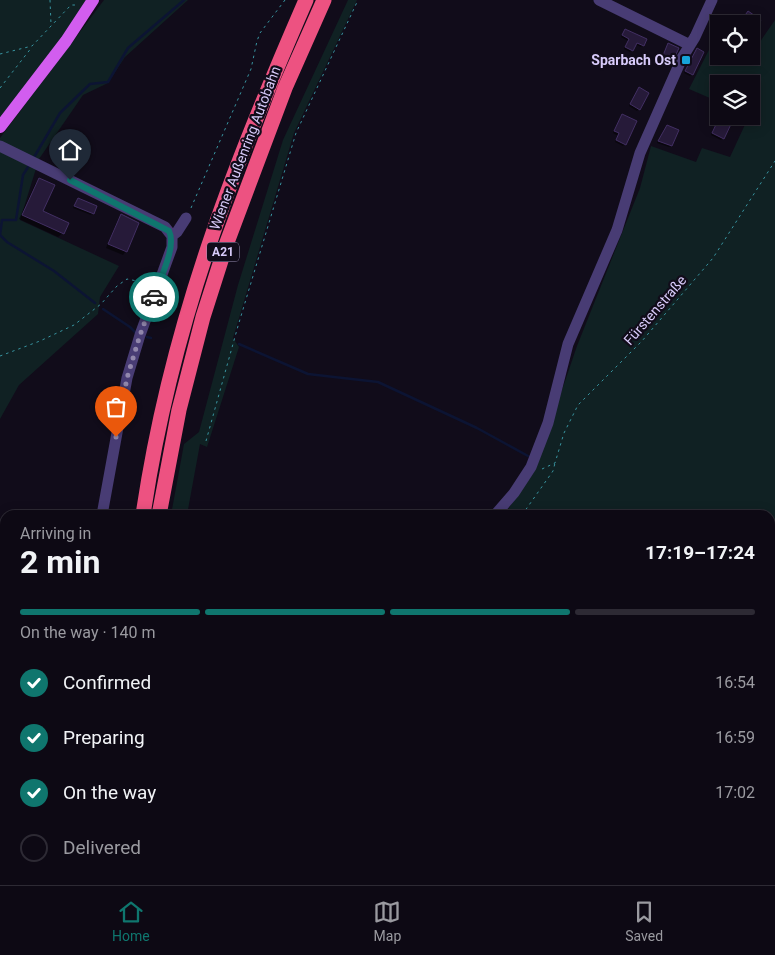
<!DOCTYPE html>
<html lang="en">
<head>
<meta charset="utf-8">
<style>
  body { margin:0; font-family:Roboto,sans-serif; background:#16121d; color:#f1f3f6; height:100vh; display:flex; flex-direction:column; font-size:19px; white-space:nowrap }
  * { box-sizing:border-box; margin:0 }
  p { font-size:16px; color:#9a9aa0 }
  .icon { flex:none; width:28px; height:28px; fill:none; stroke:currentColor; stroke-width:2; stroke-linecap:round; stroke-linejoin:round }
  .map { position:relative; flex:1; overflow:hidden }
  .details { position:absolute; left:0px; top:510px; width:775px; height:375px; display:flex; flex-direction:column; background:#0d0914; border-radius:15px 15px 0 0; box-shadow:0 2px 12px #0003,0 0 0 1px #2d2a34 }
  .details>* { flex:none }
  .buttons { position:absolute; left:710px; top:15px; display:grid; gap:10px }
  .buttons a { display:grid; place-items:center; width:50px; height:50px; border-radius:0px; background:#0d0914; box-shadow:0 2px 12px #0003,0 0 0 1px #2d2a34; font-size:25px }
  .pin { position:absolute; display:grid; place-items:center; width:42px; height:42px; color:#fff; margin:-51px -21px; border-radius:50% 50% 50% 0; rotate:-45deg; box-shadow:0 0 5px #0007 }
  .pin .icon { rotate:45deg }
  .courier { position:absolute; display:grid; place-items:center; width:50px; height:50px; margin:-25px; border:4px solid #0f766e; border-radius:50%; background:#fff; color:#222; box-shadow:0 1px 6px #0007 }
  .head em { font-style:normal; font-weight:700 }
  .head div { display:flex; flex-direction:column-reverse }
  .head { display:flex; align-items:center; justify-content:space-between; height:85px; padding:0 20px }
  h1 { font-size:32px; font-weight:700; line-height:38px }
  .bar { display:grid; grid-template-columns:repeat(4,1fr); gap:8px 5px; align-content:center; height:60px; padding:0 20px }
  .bar i { height:6px; border-radius:4px; background:#2d2a34 }
  .bar .active { background:#0f766e }
  .bar p { grid-column:span 4 }
  ol { padding:0 20px; list-style:none }
  li { display:flex; align-items:center; gap:15px; height:55px }
  li p { margin-inline-start:auto }
  li .icon { padding:5px; border-radius:50%; background:#0f766e; color:#fff; stroke-width:4 }
  li:last-child { color:#9a9aa0 }
  li i { width:28px; height:28px; border:2px solid #2d2a34; border-radius:50% }
  .menu { display:flex; justify-content:space-around; align-items:center; height:70px; border-top:1px solid #2d2a34; background:#0d0914; font-size:14px; color:#9a9aa0 }
  .menu a { display:grid; justify-items:center; gap:2px }
  .menu .active { color:#0f766e }
  .map>svg:first-child { display:block }
  .green { fill:#102123 }
  .shadow { fill:#0007 }
  .lines { fill:none; stroke-linecap:round; stroke-linejoin:round }
  .stream { stroke:#0c1433; stroke-width:2.5 }
  .building { fill:#261a39; stroke:#422f63 }
  .path { stroke:#3895a1; stroke-width:1; stroke-dasharray:2.5 4; stroke-linecap:butt }
  .minor { stroke:#483c74; stroke-width:11 }
  .major { stroke:#d25def; stroke-width:12 }
  .highway { stroke:#ed5281; stroke-width:15 }
  .done { stroke:#9288ac; stroke-width:5; stroke-dasharray:0 9 }
  .route { stroke:#0f766e; stroke-width:6 }
  .poi-dot { fill:#16a4da; stroke:#110c1a; stroke-width:2 }
  .labels { text-anchor:middle; stroke-width:4.5; stroke-linejoin:round; paint-order:stroke }
  .shield { fill:#110c1a; stroke:#9c92b7; stroke-width:1 }
  .shield-label { font-size:12px; font-weight:bold; fill:#d8cbfa }
  .poi-label { font-size:14px; font-weight:bold; fill:#d8cbfa; stroke:#110c1a; text-anchor:end }
  .street-label { font-size:14px; fill:#d8cbfa; stroke:#110c1a }
</style>
</head>
<body>
<div class="map">
<svg width="775" height="885" viewBox="0 0 775 885">
  <rect width="100%" height="100%" fill="#110c1a"/>
  <!-- green -->
  <path class="green" d="M 0,0 L 88,0 L 71,29 L 0,122 Z
    M 104,0 L 188,0 L 125,57 L 108,83 L 83,95 L 39,159 L 20,220 L 119,266 L 100,297 L 98,314 L 19,385 L 0,419 L 0,138 Z
    M 348,0 L 357,0 L 294,133 L 233,338 L 239,347 L 207,447 L 200,444 L 187,515 L 171,515 L 184,444 L 199,432 L 238,285 L 283,140 Z
    M 775,20 L 775,885 L 298,885 L 299,880 L 770,880 L 770,515 L 504,515 L 534,472 L 577,346 L 640,188 L 651,146 L 696,162 L 702,148 L 730,157 L 749,116 L 751,116 L 751,84 L 719,84 L 719,102 L 689,89 L 713,42 L 719,40 L 719,56 L 751,56 L 751,48 L 755,49 Z
    M 0,602 L 5,603 L 5,756 L 0,759 Z
    M 199,880 L 290,880 L 289,885 L 202,885 Z"/>
  <!-- shadow -->
  <path class="shadow" d="M 625,30 L 643,45 L 641,47 L 635,44 L 630,52 L 624,49 L 628,41 L 621,37 Z
    M 668,45 L 671,62 L 669,64 L 661,60 Z
    M 695,52 L 692,74 L 690,76 L 684,73 Z
    M 637,91 L 639,109 L 637,111 L 629,106 Z
    M 622,116 L 625,144 L 623,146 L 615,142 L 618,136 L 613,133 Z
    M 718,120 L 723,138 L 721,140 L 711,135 Z
    M 662,134 L 671,146 L 669,147 L 657,143 Z
    M 40,179 L 41,212 L 63,233 L 58,237 L 19,219 L 35,184 Z
    M 78,199 L 93,213 L 91,215 L 73,208 Z
    M 122,216 L 126,251 L 123,255 L 106,248 L 118,219 Z"/>
  <g class="lines">
    <!-- stream -->
    <path class="stream" d="M 33,159 L 60,113 L 90,84 L 108,82 L 128,48 L 184,0
      M 0,235 L 2,220 L 16,220 L 23,175 L 30,164
      M 0,235 L 7,242 L 54,271 L 95,303
      M 103,309 L 130,327 L 136,333
      M 147,337 L 151,338
      M 239,344 L 308,374 L 378,382 L 477,428 L 528,456"/>
  </g>
  <!-- building -->
  <path class="building" d="M 748,11 L 761,20 L 751,33 L 751,24 L 739,24 Z
    M 625,29 L 647,39 L 644,46 L 637,43 L 633,51 L 625,47 L 629,39 L 622,35 Z
    M 668,43 L 679,48 L 672,63 L 662,58 Z
    M 697,48 L 704,52 L 693,75 L 685,71 Z
    M 639,87 L 649,93 L 640,110 L 630,104 Z
    M 622,114 L 637,121 L 626,145 L 616,140 L 619,133 L 614,131 Z
    M 720,116 L 732,122 L 724,139 L 712,133 Z
    M 667,125 L 679,130 L 672,146 L 658,141 Z
    M 39,178 L 55,185 L 43,211 L 69,223 L 64,234 L 22,215 Z
    M 78,198 L 97,206 L 94,214 L 74,206 Z
    M 121,214 L 139,223 L 127,252 L 108,244 Z"/>
  <g class="lines">
    <!-- path -->
    <path class="path" d="M 50,0 L 51,24
      M 0,54 L 32,46 L 71,5 L 77,5
      M 0,88 L 32,47
      M 191,208 L 251,69 L 257,41 L 260,33 L 285,0
      M 0,356 L 40,341 L 74,325 L 101,304 L 117,286 L 127,279 L 137,281 L 146,285
      M 206,441 L 238,326 L 296,133 L 358,0
      M 542,469 L 555,463 L 564,433 L 578,405 L 642,341 L 713,258 L 775,161
      M 522,515 L 553,471 L 555,463
      M 0,630 L 5,631
      M 770,815 L 775,811
      M 69,880 L 74,885
      M 316,885 L 318,880
      M 649,885 L 649,880"/>
    <!-- minor -->
    <path class="minor" d="M 599,0 L 690,45
      M 0,146 L 165,227 L 172,236 L 172,247 L 140,335 L 127,378 L 102,515
      M 172,236 L 177,232 L 186,218
      M 495,515 L 514,493 L 531,467 L 548,423 L 568,344 L 617,230 L 640,153 L 682,58 L 695,37 L 712,0
      M 0,763 L 5,761
      M 43,880 L 43,885
      M 108,880 L 108,885
      M 189,880 L 192,885
      M 294,885 L 295,880"/>
    <!-- major -->
    <path class="major" d="M 0,127 L 66,41 L 93,0"/>
    <!-- highway -->
    <path class="highway" d="M 143,515 C 157,420 181,326 212,236 C 239,156 272,78 306,0
      M 159,515 L 179,410 L 203,317 L 226,245 L 285,88 L 324,0
      M 132,880 L 133,885
      M 149,880 L 149,885"/>
  </g>
  <g class="lines">
    <!-- done -->
    <path class="done" d="M 116,437 L 127,378 L 140,335 L 154,297"/>
    <!-- route -->
    <path class="route" d="M 70,180 L 169,231 C 177,247 159,280 154,297"/>
  </g>
  <!-- markers -->
  <rect class="poi-dot" x="681" y="55" width="10" height="10" rx="2.5"/>
  <g class="labels">
    <!-- shield labels -->
    <rect class="shield" x="207" y="242.5" width="32" height="19" rx="4"/>
    <g class="shield-label">
      <text x="223" y="256">A21</text>
    </g>
    <!-- poi labels -->
    <g class="poi-label">
      <text x="676" y="65">Sparbach Ost</text>
    </g>
    <!-- street labels -->
    <g class="street-label">
      <text transform="translate(245 148) rotate(-69)" y="5">Wiener Außenring Autobahn</text>
      <text transform="translate(655 310) rotate(-49)" y="5">Fürstenstraße</text>
    </g>
  </g>
</svg>
<div class="buttons">
<a><svg class="icon" aria-label="locate" viewBox="0 0 24 24"><circle cx="12" cy="12" r="6"/><path d="M12 2v4M12 18v4M2 12h4M18 12h4"/></svg></a>
<a><svg class="icon" aria-label="layers" viewBox="0 0 24 24"><path d="M12 4l9 5-9 5-9-5zM3 14l9 5 9-5"/></svg></a>
</div>
<div class="pin" style="left:116px;top:437px;background:#ea580c"><svg class="icon" aria-label="bag" viewBox="0 0 24 24"><path d="M5 8h14l-1 12H6zM9 8a3 3 0 0 1 6 0"/></svg></div>
<div class="pin" style="left:70px;top:180px;background:#1f2937"><svg class="icon" aria-label="home" viewBox="0 0 24 24"><path d="M3 11l9-7 9 7M6 9v11h12V9"/></svg></div>
<div class="courier" style="left:154px;top:297px"><svg class="icon" aria-label="car" viewBox="0 0 24 24"><path d="M5 17H2v-5l4-1 3-4h7l3 4 3 1v5h-3M9 17h6M6 11h13"/><circle cx="7" cy="17" r="2"/><circle cx="17" cy="17" r="2"/></svg></div>
<section class="details">
<div class="head"><div><h1>2 min</h1><p>Arriving in</p></div><em>17:19–17:24</em></div>
<div class="bar"><i class="active"></i><i class="active"></i><i class="active"></i><i></i><p>On the way · 140 m</p></div>
<ol>
<li><svg class="icon" aria-label="check" viewBox="0 0 24 24"><path d="M5 12l5 5 9-10"/></svg>Confirmed<p>16:54</p></li>
<li><svg class="icon" aria-label="check" viewBox="0 0 24 24"><path d="M5 12l5 5 9-10"/></svg>Preparing<p>16:59</p></li>
<li><svg class="icon" aria-label="check" viewBox="0 0 24 24"><path d="M5 12l5 5 9-10"/></svg>On the way<p>17:02</p></li>
<li><i></i>Delivered</li>
</ol>
</section>
</div>
<nav class="menu">
<a class="active"><svg class="icon" aria-label="home" viewBox="0 0 24 24"><path d="M3 11l9-7 9 7M6 9v11h12V9"/></svg>Home</a>
<a><svg class="icon" aria-label="map" viewBox="0 0 24 24"><path d="M3 6l6-2 6 2 6-2v14l-6 2-6-2-6 2zM9 4v14M15 6v14"/></svg>Map</a>
<a><svg class="icon" aria-label="saved" viewBox="0 0 24 24"><path d="M7 4h10v16l-5-4-5 4z"/></svg>Saved</a>
</nav>
</body>
</html>
